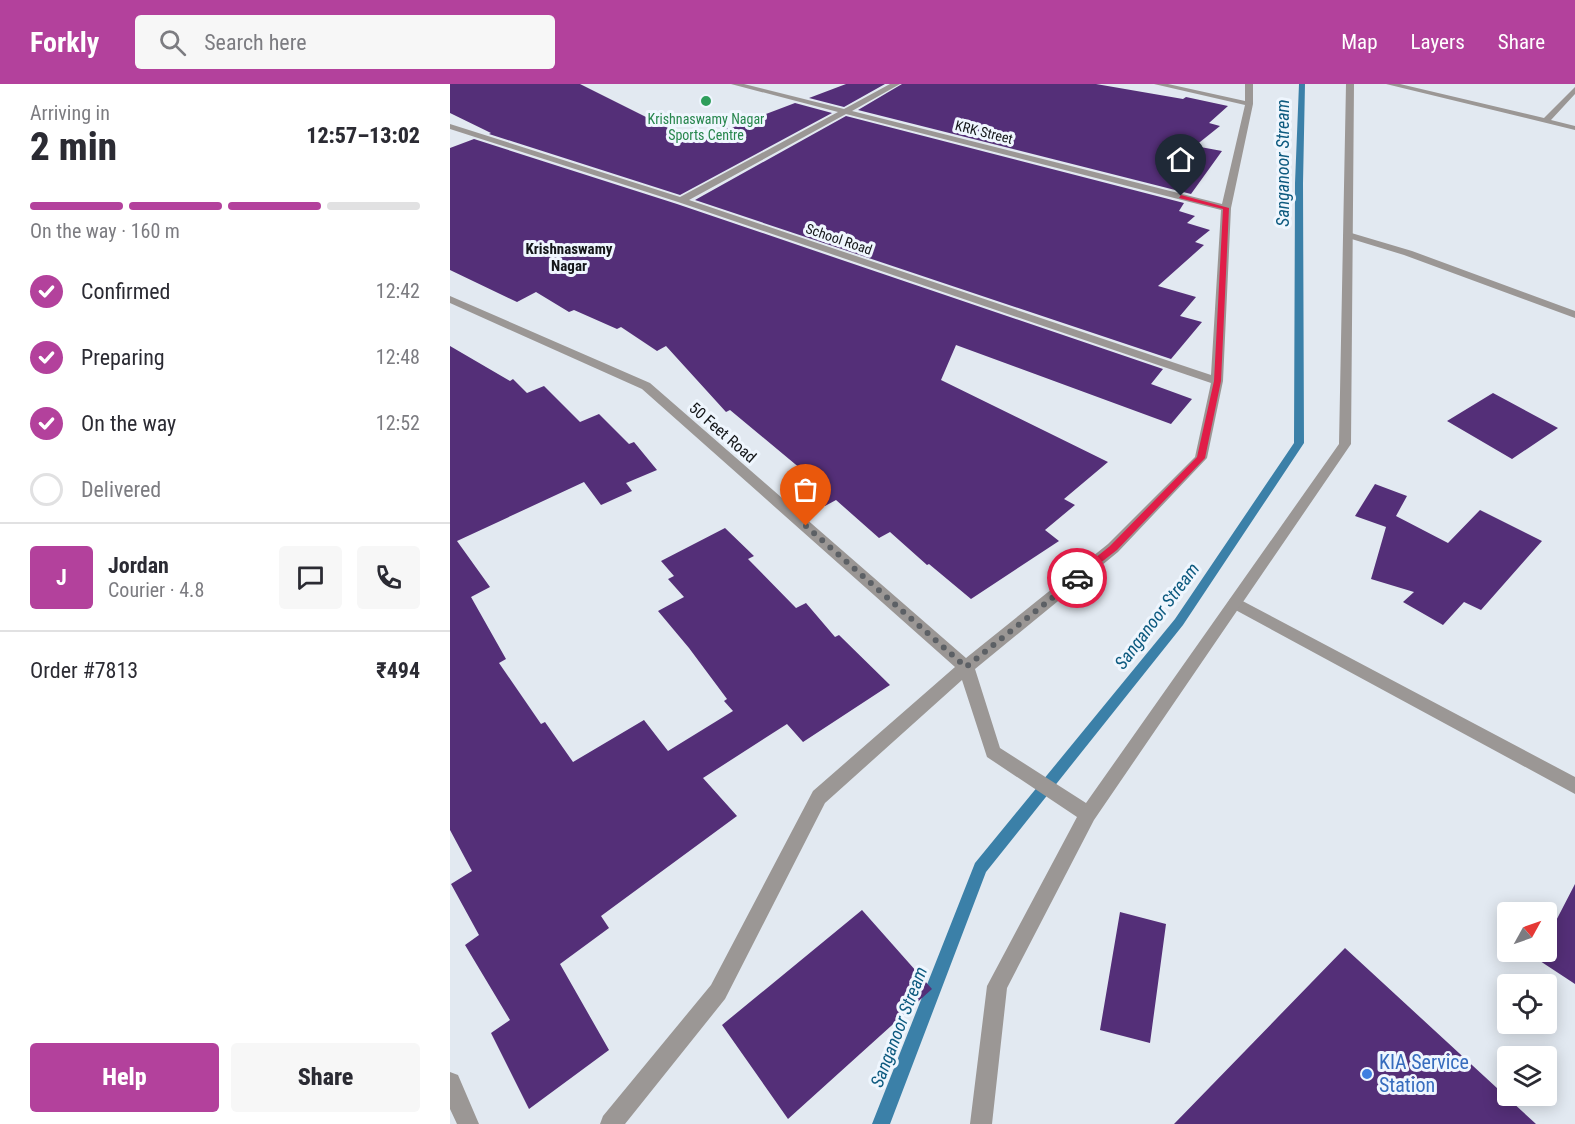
<!DOCTYPE html>
<html lang="en">
<head>
<meta charset="utf-8">
<style>
  body { margin:0; font-family:"Roboto Condensed",sans-serif; background:#f7f7f7; color:#2b2b33; height:100vh; display:flex; flex-direction:column; font-size:22px; white-space:nowrap }
  * { box-sizing:border-box; margin:0 }
  p { font-size:20px; color:#7c7c81 }
  .icon { flex:none; width:33px; height:33px; fill:none; stroke:currentColor; stroke-width:2; stroke-linecap:round; stroke-linejoin:round }
  .map { position:relative; flex:1; overflow:hidden }
  .side { display:flex; flex-direction:column; background:#fff; width:450px }
  .side>* { flex:none }
  .needle { width:39px; rotate:50deg }
  .fabs { position:absolute; left:1047px; top:818px; display:grid; gap:12px }
  .fabs a { display:grid; place-items:center; width:60px; height:60px; border-radius:6px; background:#fff; box-shadow:0 3px 15px #0003; font-size:30px }
  .pin { position:absolute; display:grid; place-items:center; width:51px; height:51px; color:#fff; margin:-62px -26px; border-radius:50% 50% 50% 0; rotate:-45deg; box-shadow:0 0 6px #0007 }
  .pin .icon { rotate:45deg }
  .courier { position:absolute; display:grid; place-items:center; width:60px; height:60px; margin:-30px; border:4px solid #e11d48; border-radius:50%; background:#fff; color:#222; box-shadow:0 2px 8px #0007 }
  .summary em { font-style:normal; font-weight:800 }
  .summary div { display:flex; flex-direction:column-reverse }
  .summary { display:flex; align-items:center; justify-content:space-between; height:102px; padding:0 30px }
  h1 { font-size:39px; font-weight:800; line-height:45px }
  .bar { display:grid; grid-template-columns:repeat(4,1fr); gap:9px 6px; align-content:center; height:72px; padding:0 30px }
  .bar i { height:8px; border-radius:4px; background:#e1e1e2 }
  .bar .on { background:#b3419c }
  .bar p { grid-column:span 4 }
  .line { display:flex; align-items:center; gap:15px; padding:0 30px; border-top:2px solid #e1e1e2 }
  .line div { flex:1 }
  .round { display:grid; place-items:center; flex:none; width:63px; height:63px; border-radius:6px; background:#f7f7f7 }
  ol { padding:0 30px; list-style:none }
  li { display:flex; align-items:center; gap:18px; height:66px }
  li p { margin-inline-start:auto }
  li .icon { padding:6px; border-radius:50%; background:#b3419c; color:#fff; stroke-width:4 }
  li:last-child { color:#7c7c81 }
  li i { width:33px; height:33px; border:3px solid #e1e1e2; border-radius:50% }
  .cta { display:flex; gap:12px; margin-top:auto; padding:12px 30px }
  .cta a { flex:1; height:69px; border-radius:6px; background:#b3419c; color:#fff; font-size:24px; font-weight:800; line-height:69px; text-align:center }
  .cta a+a { background:#f7f7f7; color:#2b2b33 }
  header { display:flex; align-items:center; gap:36px; box-sizing:border-box; height:84px; padding:0 30px; background:#b3419c; color:#fff }
  header strong { font-size:28px }
  nav { display:flex; gap:33px; margin-inline-start:auto; font-size:21px }
  .search { width:420px; height:54px; background:#f7f7f7; display:flex; align-items:center; gap:15px; box-sizing:border-box; padding:0 21px; border-radius:6px; color:#7c7c81; font-size:22px }
  main { display:flex; flex:1; min-height:0 }
  .map>svg:first-child { display:block }
  .lines { fill:none; stroke-linecap:round; stroke-linejoin:round }
  .stream { fill:#3b80a8; fill-rule:evenodd }
  .building { fill:#542f78 }
  .lane { fill:#9b9795; fill-rule:evenodd }
  .street { fill:#9b9795; fill-rule:evenodd }
  .route { fill:#e11d48 }
  .done { stroke:#5c6065; stroke-width:6; stroke-dasharray:0 10.8 }
  .leisure-dot { fill:#2e9e5b; stroke:#eff6fe; stroke-width:2 }
  .shop-dot { fill:#3f7fe0; stroke:#eff6fe; stroke-width:2 }
  .labels { text-anchor:middle; stroke-width:6; stroke-linejoin:round; paint-order:stroke }
  .far-leisure-label { font-size:14px; fill:#27864d; stroke:#eff6fe }
  .far-street-label { font-size:14px; fill:#141619; stroke:#eff6fe }
  .far-neighbourhood-label { font-size:15px; font-weight:bold; fill:#141619; stroke:#eff6fe }
  .street-label { font-size:16px; fill:#141619; stroke:#eff6fe }
  .water-label { font-size:18px; font-style:italic; fill:#0d5a7f; stroke:#eff6fe }
  .near-shop-label { font-size:20px; fill:#366cbe; stroke:#eff6fe; text-anchor:start }
</style>
</head>
<body>
<header>
<strong>Forkly</strong>
<div class="search"><svg class="icon" aria-label="search" viewBox="0 0 24 24"><circle cx="10" cy="10" r="6"/><path d="M15 15l6 6"/></svg>Search here</div>
<nav><a>Map</a><a>Layers</a><a>Share</a></nav>
</header>
<main>
<section class="side">
<div class="summary"><div><h1>2 min</h1><p>Arriving in</p></div><em>12:57–13:02</em></div>
<div class="bar"><i class="on"></i><i class="on"></i><i class="on"></i><i></i><p>On the way · 160 m</p></div>
<ol>
<li><svg class="icon" aria-label="check" viewBox="0 0 24 24"><path d="M5 12l5 5 9-10"/></svg>Confirmed<p>12:42</p></li>
<li><svg class="icon" aria-label="check" viewBox="0 0 24 24"><path d="M5 12l5 5 9-10"/></svg>Preparing<p>12:48</p></li>
<li><svg class="icon" aria-label="check" viewBox="0 0 24 24"><path d="M5 12l5 5 9-10"/></svg>On the way<p>12:52</p></li>
<li><i></i>Delivered</li>
</ol>
<div class="line" style="height:108px"><b class="round" style="background:#b3419c;color:#fff">J</b><div><b>Jordan</b><p>Courier · 4.8</p></div><a class="round"><svg class="icon" aria-label="chat" viewBox="0 0 24 24"><path d="M4 5h16v11H9l-5 4z"/></svg></a><a class="round"><svg class="icon" aria-label="phone" viewBox="0 0 24 24"><path d="M5 4h4l2 5-3 2q2 4 5 5l2-3 5 2v4C11 20 4 13 5 4z"/></svg></a></div>
<div class="line" style="height:78px"><div>Order #7813</div><b>₹494</b></div>
<div class="cta"><a>Help</a><a>Share</a></div>
</section>
<div class="map">
<svg width="1125" height="1040" viewBox="0 0 1125 1040">
  <rect width="100%" height="100%" fill="#e2e9f1"/>
  <g class="lines">
    <!-- stream -->
    <path class="stream" d="M 849,0 L 855,0 L 853,99 L 854,359 L 733,541 L 536,788 L 440,1040 L 422,1040 L 525,779 L 725,535 L 844,359 L 845,99 Z"/>
  </g>
  <!-- building -->
  <path class="building" d="M 0,0 L 130,0 L 244,57 L 345,19 L 382,29 L 230,111 L 39,50 L 41,49 L 0,29 Z
    M 396,0 L 435,0 L 394,23 L 359,14 Z
    M 452,0 L 646,0 L 733,15 L 736,13 L 778,22 L 759,39 L 770,42 L 745,62 L 772,67 L 741,110 L 408,26 Z
    M 396,32 L 734,119 L 729,127 L 745,132 L 737,139 L 760,146 L 745,158 L 754,161 L 708,202 L 746,213 L 730,232 L 752,238 L 721,275 L 245,116 Z
    M 24,55 L 227,120 L 713,285 L 701,300 L 742,315 L 721,340 L 506,261 L 491,296 L 658,378 L 614,415 L 625,421 L 595,446 L 609,457 L 521,515 L 479,480 L 477,481 L 440,448 L 429,454 L 386,416 L 375,422 L 346,395 L 357,390 L 280,326 L 276,328 L 216,262 L 207,267 L 171,243 L 167,245 L 124,226 L 119,228 L 86,208 L 67,218 L 0,186 L 0,64 Z
    M 0,262 L 60,297 L 63,295 L 77,309 L 94,302 L 130,338 L 149,330 L 179,360 L 184,358 L 207,386 L 176,399 L 182,407 L 151,421 L 134,398 L 7,457 L 40,503 L 21,513 L 56,575 L 49,579 L 91,640 L 95,638 L 123,678 L 194,636 L 218,667 L 283,627 L 274,617 L 277,615 L 239,564 L 208,527 L 234,513 L 218,495 L 224,492 L 211,477 L 275,444 L 304,472 L 298,475 L 346,524 L 356,519 L 385,553 L 389,551 L 440,601 L 353,658 L 337,640 L 253,694 L 287,732 L 151,832 L 159,844 L 110,880 L 159,966 L 79,1025 L 41,949 L 60,936 L 15,861 L 29,851 L 1,800 L 22,787 L 0,746 Z
    M 1043,309 L 1108,344 L 1062,375 L 997,337 Z
    M 925,400 L 957,412 L 946,432 L 998,459 L 1030,426 L 1092,457 L 1031,526 L 1014,518 L 993,541 L 953,518 L 964,508 L 921,495 L 936,443 L 905,432 Z
    M 1125,800 L 1125,900 L 1087,875 L 1091,867 L 1096,867 L 1096,856 Z
    M 412,826 L 482,905 L 338,1035 L 272,941 Z
    M 670,828 L 716,840 L 700,959 L 650,946 Z
    M 895,864 L 1086,1040 L 724,1040 Z"/>
  <g class="lines">
    <!-- lane -->
    <path class="lane" d="M 898,148 L 962,167 L 1125,227 L 1125,234 L 954,171 L 895,153 L 893,151 Z
      M 785,513 L 1125,693 L 1125,710 L 780,523 L 778,519 L 780,515 Z"/>
    <!-- street -->
    <path class="street" d="M 281,0 L 294,0 L 394,25 L 440,0 L 450,0 L 402,27 L 772,120 L 795,21 L 704,0 L 718,0 L 795,17 L 795,0 L 803,0 L 803,20 L 781,124 L 773,297 L 757,374 L 668,468 L 525,585 L 550,664 L 636,719 L 889,360 L 896,0 L 904,0 L 901,360 L 644,736 L 557,904 L 542,1040 L 520,1040 L 537,902 L 627,733 L 537,673 L 512,596 L 375,719 L 275,915 L 175,1040 L 150,1040 L 153,1032 L 261,901 L 363,707 L 505,583 L 192,305 L 0,219 L 0,212 L 200,299 L 516,574 L 658,460 L 745,373 L 761,299 L 228,118 L 0,45 L 0,40 L 230,113 L 388,28 ZM 396,30 L 771,126 L 761,291 L 239,116 Z
      M 936,0 L 950,0 L 1094,34 L 1125,3 L 1125,10 L 1101,36 L 1125,42 L 1125,46 Z
      M 0,988 L 8,991 L 29,1040 L 7,1040 L 0,1025 Z"/>
  </g>
  <!-- route -->
  <path class="route" d="M 731,111 L 779,124 L 771,297 L 755,374 L 667,466 L 627,497 L 624,496 L 624,491 L 660,462 L 747,373 L 764,297 L 773,125 L 729,114 Z"/>
  <g class="lines">
    <!-- done -->
    <path class="done" d="M 356,442 L 516,583 L 627,494"/>
  </g>
  <!-- markers -->
  <circle class="leisure-dot" cx="256" cy="17" r="6"/>
  <circle class="shop-dot" cx="917" cy="990" r="6"/>
  <g class="labels">
    <!-- far-leisure labels -->
    <g class="far-leisure-label">
      <text x="256" y="40">Krishnaswamy Nagar<tspan x="256" dy="16">Sports Centre</tspan></text>
    </g>
    <!-- far-street labels -->
    <g class="far-street-label">
      <text transform="translate(534 48) rotate(14)" y="5">KRK Street</text>
      <text transform="translate(389 155) rotate(19)" y="5">School Road</text>
    </g>
    <!-- far-neighbourhood labels -->
    <g class="far-neighbourhood-label">
      <text x="119" y="170">Krishnaswamy<tspan x="119" dy="17">Nagar</tspan></text>
    </g>
    <!-- street labels -->
    <g class="street-label">
      <text transform="translate(273 348) rotate(41)" y="6">50 Feet Road</text>
    </g>
    <!-- water labels -->
    <g class="water-label">
      <text transform="translate(833 79) rotate(-90)" y="6">Sanganoor Stream</text>
      <text transform="translate(707 532) rotate(-53)" y="6">Sanganoor Stream</text>
      <text transform="translate(449 943) rotate(-69)" y="6">Sanganoor Stream</text>
    </g>
    <!-- near-shop labels -->
    <g class="near-shop-label">
      <text x="929" y="985">KIA Service<tspan x="929" dy="23">Station</tspan></text>
    </g>
  </g>
</svg>
<div class="fabs">
<a><svg class="needle" viewBox="-14 -14 28 28"><path d="M0-13l5 13h-10z" fill="#e53935"/><path d="M0 13l5-13h-10z" fill="#7c7c81"/></svg></a>
<a><svg class="icon" aria-label="locate" viewBox="0 0 24 24"><circle cx="12" cy="12" r="6"/><path d="M12 2v4M12 18v4M2 12h4M18 12h4"/></svg></a>
<a><svg class="icon" aria-label="layers" viewBox="0 0 24 24"><path d="M12 4l9 5-9 5-9-5zM3 14l9 5 9-5"/></svg></a>
</div>
<div class="pin" style="left:356px;top:442px;background:#ea580c"><svg class="icon" aria-label="bag" viewBox="0 0 24 24"><path d="M5 8h14l-1 12H6zM9 8a3 3 0 0 1 6 0"/></svg></div>
<div class="pin" style="left:731px;top:112px;background:#1f2937"><svg class="icon" aria-label="home" viewBox="0 0 24 24"><path d="M3 11l9-7 9 7M6 9v11h12V9"/></svg></div>
<div class="courier" style="left:627px;top:494px"><svg class="icon" aria-label="car" viewBox="0 0 24 24"><path d="M5 17H2v-5l4-1 3-4h7l3 4 3 1v5h-3M9 17h6M6 11h13"/><circle cx="7" cy="17" r="2"/><circle cx="17" cy="17" r="2"/></svg></div>
</div>
</main>
</body>
</html>
